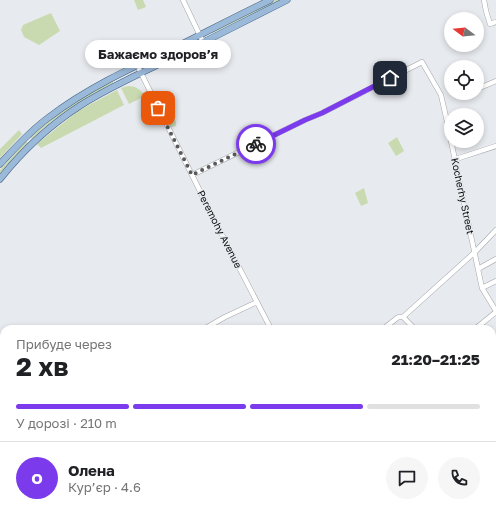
<!DOCTYPE html>
<html lang="uk">
<head>
<meta charset="utf-8">
<style>
  body { margin:0; font-family:"Golos Text",sans-serif; background:#f6f6f6; color:#202124; height:100vh; display:flex; flex-direction:column; font-size:15px; white-space:nowrap }
  * { box-sizing:border-box; margin:0 }
  p { font-size:13px; color:#757577 }
  .icon { flex:none; width:22px; height:22px; fill:none; stroke:currentColor; stroke-width:2; stroke-linecap:round; stroke-linejoin:round }
  .map { position:relative; flex:1; overflow:hidden }
  .drawer { position:absolute; left:0px; top:325px; width:496px; height:196px; display:flex; flex-direction:column; background:#fff; border-radius:12px 12px 0 0; box-shadow:0 2px 6px #0003 }
  .drawer>* { flex:none }
  .needle { width:26px; rotate:286deg }
  .tools { position:absolute; left:444px; top:12px; display:grid; gap:8px }
  .tools a { display:grid; place-items:center; width:40px; height:40px; border-radius:50%; background:#fff; box-shadow:0 2px 6px #0003; font-size:20px }
  .pin { position:absolute; display:grid; place-items:center; width:34px; height:34px; color:#fff; margin:-17px; border-radius:8px; box-shadow:0 2px 6px #0006 }
  .courier { position:absolute; display:grid; place-items:center; width:40px; height:40px; margin:-20px; border:3px solid #7c3aed; border-radius:50%; background:#fff; color:#222; box-shadow:0 1px 5px #0007 }
  .bubble { position:absolute; height:28px; border-radius:14px; background:#fff; box-shadow:0 2px 6px #0003; font-size:13px; font-weight:700; line-height:28px; text-align:center }
  .summary em { font-style:normal; font-weight:700 }
  .summary div { display:flex; flex-direction:column-reverse }
  .summary { display:flex; align-items:center; justify-content:space-between; height:68px; padding:0 16px }
  h1 { font-size:26px; font-weight:700; line-height:30px }
  .bar { display:grid; grid-template-columns:repeat(4,1fr); gap:6px 4px; align-content:center; height:48px; padding:0 16px }
  .bar i { height:5px; border-radius:3px; background:#e0e0e0 }
  .bar .active { background:#7c3aed }
  .bar p { grid-column:span 4 }
  .line { display:flex; align-items:center; gap:10px; padding:0 16px; border-top:1px solid #e0e0e0 }
  .line div { flex:1 }
  .round { display:grid; place-items:center; flex:none; width:42px; height:42px; border-radius:21px; background:#f6f6f6 }
  .map>svg:first-child { display:block }
  .green { fill:#cadab0 }
  .lines { fill:none; stroke-linecap:round; stroke-linejoin:round }
  .minor-casing { stroke:#a2a5a9; stroke-width:5.5 }
  .major-casing { stroke:#3e5e81; stroke-width:7 }
  .minor { stroke:#fff; stroke-width:4.5 }
  .major { stroke:#9bb9d9; stroke-width:6 }
  .done { stroke:#585a5c; stroke-width:4; stroke-dasharray:0 7.2 }
  .route { stroke:#7c3aed; stroke-width:5 }
  .labels { text-anchor:middle; stroke-width:3; stroke-linejoin:round; paint-order:stroke }
  .street-label { font-size:10px; fill:#0b0c0d; stroke:#e7eaee }
</style>
</head>
<body>
<div class="map">
<svg width="496" height="521" viewBox="0 0 496 521">
  <rect width="100%" height="100%" fill="#e7eaee"/>
  <!-- green -->
  <path class="green" d="M 134,0 L 143,0 L 146,7 L 138,10 Z
    M 275,0 L 280,0 L 213,33 L 212,33 L 212,32 Z
    M 51,13 L 60,31 L 39,45 L 24,37 L 21,30 L 23,25 Z
    M 187,45 L 188,45 L 188,46 L 142,68 L 140,68 Z
    M 192,53 L 193,56 L 177,64 L 175,61 Z
    M 113,81 L 113,83 C 85,99 55,115 32,139 L 30,137 C 54,114 84,96 113,81 Z
    M 128,86 C 135,86 141,89 145,96 L 129,104 L 121,88 Z
    M 117,90 L 124,105 L 41,148 L 37,144 L 78,111 Z
    M 158,97 L 165,101 L 176,122 L 176,126 L 171,127 L 170,125 L 157,98 Z
    M 19,130 L 22,134 L 0,158 L 0,149 Z
    M 397,137 L 404,151 L 396,156 L 388,143 Z
    M 26,141 L 28,143 L 16,155 L 0,174 L 0,170 Z
    M 364,188 L 368,203 L 361,206 L 355,193 Z"/>
  <g class="lines">
    <!-- minor casing -->
    <g class="minor-casing">
      <path id="minor" d="M 183,0 L 203,42
        M 484,0 L 486,11 L 490,24 L 496,22
        M 137,65 L 217,225 L 271,329
        M 477,89 L 496,81
        M 464,95 L 468,93
        M 451,141 L 482,288 L 496,311
        M 456,159 L 496,146
        M 192,175 L 305,120 L 322,113 L 422,62 L 441,95 L 451,139
        M 478,269 L 496,259
        M 482,288 L 496,281
        M 403,317 L 415,329
        M 204,329 L 225,317 L 257,302
        M 383,329 L 397,318 L 399,317 L 403,317 L 475,252 L 496,230
        M 475,329 L 496,312
        M 492,413 L 496,418
        M 0,514 L 8,521
        M 0,515 L 4,510
        M 134,517 L 138,521
        M 199,517 L 203,521
        M 448,517 L 453,521
        M 277,521 L 280,517
        M 320,521 L 322,517
        M 392,521 L 393,517"/>
    </g>
    <!-- major casing -->
    <g class="major-casing">
      <path id="major" d="M 0,164 C 15,148 30,131 48,118 C 87,88 133,67 178,46 C 208,31 239,15 270,0
        M 0,179 C 23,150 50,125 81,105 C 116,83 155,67 192,48 C 224,32 255,16 287,0"/>
    </g>
    <!-- minor -->
    <use href="#minor" class="minor"/>
    <!-- major -->
    <use href="#major" class="major"/>
  </g>
  <g class="lines">
    <!-- done -->
    <path class="done" d="M 158,108 L 192,175 L 256,144"/>
    <!-- route -->
    <path class="route" d="M 256,144 L 305,120 L 322,113 L 390,78"/>
  </g>
  <g class="labels">
    <!-- street labels -->
    <g class="street-label">
      <text transform="translate(463 196) rotate(78)" y="4">Kocherhy Street</text>
      <text transform="translate(220 229) rotate(63)" y="4">Peremohy Avenue</text>
    </g>
  </g>
</svg>
<div class="tools">
<a><svg class="needle" viewBox="-14 -14 28 28"><path d="M0-13l5 13h-10z" fill="#e53935"/><path d="M0 13l5-13h-10z" fill="#757577"/></svg></a>
<a><svg class="icon" aria-label="locate" viewBox="0 0 24 24"><circle cx="12" cy="12" r="6"/><path d="M12 2v4M12 18v4M2 12h4M18 12h4"/></svg></a>
<a><svg class="icon" aria-label="layers" viewBox="0 0 24 24"><path d="M12 4l9 5-9 5-9-5zM3 14l9 5 9-5"/></svg></a>
</div>
<div class="pin" style="left:158px;top:108px;background:#ea580c"><svg class="icon" aria-label="bag" viewBox="0 0 24 24"><path d="M5 8h14l-1 12H6zM9 8a3 3 0 0 1 6 0"/></svg></div>
<div class="pin" style="left:390px;top:78px;background:#1f2937"><svg class="icon" aria-label="home" viewBox="0 0 24 24"><path d="M3 11l9-7 9 7M6 9v11h12V9"/></svg></div>
<div class="courier" style="left:256px;top:144px"><svg class="icon" aria-label="bike" viewBox="0 0 24 24"><circle cx="6" cy="16" r="4"/><circle cx="18" cy="16" r="4"/><path d="M6 16l4-8h5l3 8M10 8l3 8H6M13 5h3"/></svg></div>
<div class="bubble" style="left:85px;top:40px;width:146px">Бажаємо здоровʼя</div>
<section class="drawer">
<div class="summary"><div><h1>2 хв</h1><p>Прибуде через</p></div><em>21:20–21:25</em></div>
<div class="bar"><i class="active"></i><i class="active"></i><i class="active"></i><i></i><p>У дорозі · 210 m</p></div>
<div class="line" style="height:72px"><b class="round" style="background:#7c3aed;color:#fff">О</b><div><b>Олена</b><p>Кур’єр · 4.6</p></div><a class="round"><svg class="icon" aria-label="chat" viewBox="0 0 24 24"><path d="M4 5h16v11H9l-5 4z"/></svg></a><a class="round"><svg class="icon" aria-label="phone" viewBox="0 0 24 24"><path d="M5 4h4l2 5-3 2q2 4 5 5l2-3 5 2v4C11 20 4 13 5 4z"/></svg></a></div>
</section>
</div>
</body>
</html>
